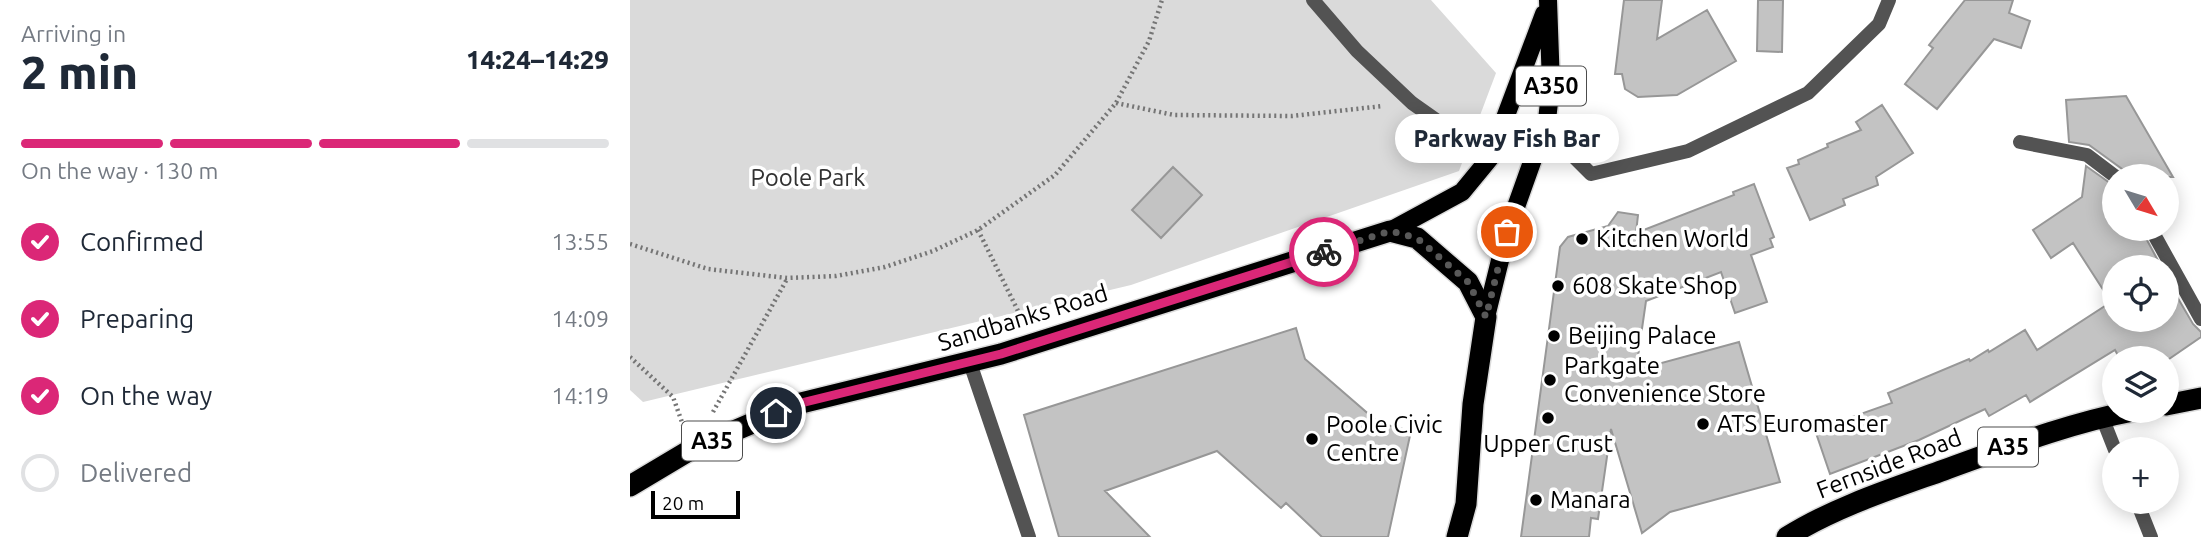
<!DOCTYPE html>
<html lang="en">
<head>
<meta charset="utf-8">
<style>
  body { margin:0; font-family:Ubuntu,sans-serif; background:#f2f2f3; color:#1f2937; height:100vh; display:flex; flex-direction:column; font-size:26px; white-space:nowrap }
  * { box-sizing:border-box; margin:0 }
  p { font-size:23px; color:#747a83 }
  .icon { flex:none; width:38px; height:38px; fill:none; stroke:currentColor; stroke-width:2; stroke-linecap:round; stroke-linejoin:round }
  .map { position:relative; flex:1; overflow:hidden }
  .drawer { display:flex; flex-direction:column; background:#fff; width:630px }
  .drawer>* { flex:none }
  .needle { width:46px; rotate:128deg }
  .fabs { position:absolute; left:1472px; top:164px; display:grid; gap:14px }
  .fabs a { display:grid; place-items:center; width:77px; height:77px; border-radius:50%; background:#fff; box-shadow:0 4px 18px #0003; font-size:35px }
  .scale { position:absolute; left:21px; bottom:18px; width:89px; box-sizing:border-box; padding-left:7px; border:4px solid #000; border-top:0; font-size:19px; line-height:24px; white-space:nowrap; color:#000; -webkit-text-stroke:5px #fff; paint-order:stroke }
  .pin { position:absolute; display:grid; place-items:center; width:60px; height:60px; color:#fff; margin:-30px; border:4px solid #fff; border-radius:50%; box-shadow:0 2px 7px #0007 }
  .courier { position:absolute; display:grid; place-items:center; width:70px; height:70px; margin:-35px; border:5px solid #db2777; border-radius:50%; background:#fff; color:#222; box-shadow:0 2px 9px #0007 }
  .bubble { position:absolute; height:49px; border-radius:24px; background:#fff; box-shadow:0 4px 18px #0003; font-size:23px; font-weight:800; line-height:49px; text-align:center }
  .head em { font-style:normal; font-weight:800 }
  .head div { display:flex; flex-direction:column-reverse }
  .head { display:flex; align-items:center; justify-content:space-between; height:119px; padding:0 21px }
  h1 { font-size:46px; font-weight:800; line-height:52px }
  .bar { display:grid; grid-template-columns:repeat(4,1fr); gap:10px 7px; align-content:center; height:84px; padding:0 21px }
  .bar i { height:9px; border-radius:5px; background:#e0e1e3 }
  .bar .active { background:#db2777 }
  .bar p { grid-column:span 4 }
  ol { padding:0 21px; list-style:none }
  li { display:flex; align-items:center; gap:21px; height:77px }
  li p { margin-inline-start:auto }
  li .icon { padding:7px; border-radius:50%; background:#db2777; color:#fff; stroke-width:4 }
  li:last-child { color:#747a83 }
  li i { width:38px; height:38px; border:4px solid #e0e1e3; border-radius:50% }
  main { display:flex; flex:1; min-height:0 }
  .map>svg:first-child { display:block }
  .green { fill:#dadada }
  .building { fill:#c3c3c3; stroke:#979797; stroke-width:2 }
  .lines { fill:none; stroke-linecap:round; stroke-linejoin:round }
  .primary-casing { stroke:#dbdbdb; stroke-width:21 }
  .highway-casing { stroke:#dbdbdb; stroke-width:24 }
  .path { stroke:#757575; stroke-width:4.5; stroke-dasharray:2 3.5; stroke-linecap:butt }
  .lane { stroke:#535353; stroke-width:14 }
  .street { stroke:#535353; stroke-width:14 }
  .primary { stroke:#000; stroke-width:18 }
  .highway { stroke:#000; stroke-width:21 }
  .done { stroke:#595959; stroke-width:7; stroke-dasharray:0 12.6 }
  .route { stroke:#db2777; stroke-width:9 }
  .poi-dot { fill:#000; stroke:#fff; stroke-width:2.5 }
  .labels { text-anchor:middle; stroke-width:7; stroke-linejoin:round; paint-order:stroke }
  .shield { fill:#fff; stroke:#4c4c4c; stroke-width:2 }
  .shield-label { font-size:23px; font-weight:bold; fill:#000 }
  .park-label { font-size:24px; fill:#313131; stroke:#fff }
  .poi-label { font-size:24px; fill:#000; stroke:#fff; text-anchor:start }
  .street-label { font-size:24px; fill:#000; stroke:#fff }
</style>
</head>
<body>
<main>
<section class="drawer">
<div class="head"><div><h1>2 min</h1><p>Arriving in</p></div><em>14:24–14:29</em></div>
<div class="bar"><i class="active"></i><i class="active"></i><i class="active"></i><i></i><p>On the way · 130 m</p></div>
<ol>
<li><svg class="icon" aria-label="check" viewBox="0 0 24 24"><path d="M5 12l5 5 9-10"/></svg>Confirmed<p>13:55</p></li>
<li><svg class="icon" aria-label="check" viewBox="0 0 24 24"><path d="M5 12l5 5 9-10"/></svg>Preparing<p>14:09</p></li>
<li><svg class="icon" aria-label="check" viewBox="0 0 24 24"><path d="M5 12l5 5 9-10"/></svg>On the way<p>14:19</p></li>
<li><i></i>Delivered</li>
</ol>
</section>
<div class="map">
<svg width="1571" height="537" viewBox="0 0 1571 537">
  <rect width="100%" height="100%" fill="#fff"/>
  <!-- green -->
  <path class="green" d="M 0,0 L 801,0 L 866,73 L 829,171 L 501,285 L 13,402 L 0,390 Z"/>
  <!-- building -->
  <path class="building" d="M 994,0 L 1032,0 L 1027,39 L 1077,10 L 1106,61 L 1047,95 L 1008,97 L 995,89 L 992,74 L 985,74 Z
    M 1128,0 L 1153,0 L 1152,52 L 1127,51 Z
    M 1335,0 L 1383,0 L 1379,13 L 1400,21 L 1391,48 L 1364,39 L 1307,109 L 1275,84 L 1303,48 L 1299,45 Z
    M 1496,96 L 1543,177 L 1495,177 L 1492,169 L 1459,145 L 1439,142 L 1436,100 Z
    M 1252,105 L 1283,153 L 1246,177 L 1248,185 L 1213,199 L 1215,205 L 1180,220 L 1157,168 L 1169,164 L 1168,160 L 1198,147 L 1197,144 L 1231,130 L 1226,122 Z
    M 1456,166 L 1484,186 L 1484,229 L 1511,229 L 1532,268 L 1484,268 L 1484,320 L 1536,320 L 1536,278 L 1563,324 L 1571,332 L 1571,337 L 1539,359 L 1490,359 L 1485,350 L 1400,402 L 1396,395 L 1359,416 L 1355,409 L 1289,440 L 1200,474 L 1185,430 L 1262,403 L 1258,393 L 1339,359 L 1340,361 L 1358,350 L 1359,352 L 1395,330 L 1407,350 L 1481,302 L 1443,243 L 1421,258 L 1403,230 L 1452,197 Z
    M 543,167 L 572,195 L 531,238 L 502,210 Z
    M 1124,184 L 1144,237 L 1140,239 L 1143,247 L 1121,255 L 1137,302 L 1105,313 L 1091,272 L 1016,301 L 1006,370 L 1109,342 L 1150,482 L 1040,512 L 1012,533 L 981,429 L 968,519 L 961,518 L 959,537 L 891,537 L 930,247 L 938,237 L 978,226 L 988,212 L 1008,215 L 1006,233 L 1104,195 L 1103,192 Z
    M 666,328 L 675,359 L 749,423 L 781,431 L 758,537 L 692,537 L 656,503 L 651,508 L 587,451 L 475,491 L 520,537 L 429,537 L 394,415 Z"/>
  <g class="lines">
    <!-- primary casing -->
    <g class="primary-casing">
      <path id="primary" d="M 760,231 L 832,192 L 860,158 L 914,14
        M 856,317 L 877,232 L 917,120 L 921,85 L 918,0"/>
    </g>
    <!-- highway casing -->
    <g class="highway-casing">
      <path id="highway" d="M 1536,405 L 1571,398
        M 0,486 L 62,449 L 167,404 L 371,354 L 760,231 L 787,238 L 838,282 L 856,317 L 843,404 L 836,504 L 827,537
        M 1157,537 C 1205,507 1261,489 1314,470 C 1375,448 1439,423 1503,411"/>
    </g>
    <!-- path -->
    <path class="path" d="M 486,103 L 544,115 L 662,116 L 753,106
      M 348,230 L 393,321
      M 0,244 L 78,269 L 157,278 L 206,276 L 255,267 L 303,251 L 348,230 L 425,175 L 486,103 L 519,41 L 532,0
      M 0,357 L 43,397 L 53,425
      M 83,412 L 157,279"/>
    <!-- lane -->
    <path class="lane" d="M 1390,142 L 1457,155 L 1486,177
      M 1521,229 L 1571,319
      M 340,363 L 399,537"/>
    <!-- street -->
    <path class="street" d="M 683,0 L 727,51 L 782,103 L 860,158
      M 917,120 L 938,151 L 961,174 L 1058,151 L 1178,93 L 1249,24 L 1259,0
      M 1472,417 L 1485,450
      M 1507,502 L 1521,537"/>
    <!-- primary -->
    <use href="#primary" class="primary"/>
    <!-- highway -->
    <use href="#highway" class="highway"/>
  </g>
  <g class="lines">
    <!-- done -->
    <path class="done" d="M 694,252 L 760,231 L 787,238 L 838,282 L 856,317 L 877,232"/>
    <!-- route -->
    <path class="route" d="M 146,413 L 167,404 L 371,354 L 694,252"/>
  </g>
  <!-- markers -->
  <g class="poi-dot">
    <circle cx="952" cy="239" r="7"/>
    <circle cx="928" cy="286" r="7"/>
    <circle cx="924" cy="336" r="7"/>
    <circle cx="920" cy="380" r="7"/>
    <circle cx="918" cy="418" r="7"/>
    <circle cx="1073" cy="424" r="7"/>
    <circle cx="682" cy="439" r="7"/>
    <circle cx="906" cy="500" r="7"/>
  </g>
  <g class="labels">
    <!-- shield labels -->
    <g class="shield">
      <rect x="886" y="66.5" width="70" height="39" rx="5"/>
      <rect x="52" y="421.5" width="60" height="39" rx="5"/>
      <rect x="1348" y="427.5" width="60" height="39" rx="5"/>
    </g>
    <g class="shield-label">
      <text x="921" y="94">A350</text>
      <text x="82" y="449">A35</text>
      <text x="1378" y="455">A35</text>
    </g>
    <!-- park labels -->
    <g class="park-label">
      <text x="178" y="186">Poole Park</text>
    </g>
    <!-- poi labels -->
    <g class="poi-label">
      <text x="966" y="247">Kitchen World</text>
      <text x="942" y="294">608 Skate Shop</text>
      <text x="938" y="344">Beijing Palace</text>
      <text x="934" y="374">Parkgate<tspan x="934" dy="28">Convenience Store</tspan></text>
      <text x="1087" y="432">ATS Euromaster</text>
      <text x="696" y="433">Poole Civic<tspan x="696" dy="28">Centre</tspan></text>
      <text x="918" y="452" text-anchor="middle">Upper Crust</text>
      <text x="920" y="508">Manara</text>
    </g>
    <!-- street labels -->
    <g class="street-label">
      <text transform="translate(393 318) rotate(-17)" y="8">Sandbanks Road</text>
      <text transform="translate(1259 464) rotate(-21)" y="8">Fernside Road</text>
    </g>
  </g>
</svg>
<div class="fabs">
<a><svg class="needle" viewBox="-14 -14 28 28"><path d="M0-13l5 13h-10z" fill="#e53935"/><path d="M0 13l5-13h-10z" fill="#747a83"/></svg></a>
<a><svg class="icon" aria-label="locate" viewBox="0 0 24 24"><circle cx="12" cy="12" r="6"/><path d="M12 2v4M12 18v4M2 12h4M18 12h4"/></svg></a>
<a><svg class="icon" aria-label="layers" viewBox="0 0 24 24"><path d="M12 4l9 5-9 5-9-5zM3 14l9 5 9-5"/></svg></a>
<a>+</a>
</div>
<div class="scale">20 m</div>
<div class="pin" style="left:877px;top:232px;background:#ea580c"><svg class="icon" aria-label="bag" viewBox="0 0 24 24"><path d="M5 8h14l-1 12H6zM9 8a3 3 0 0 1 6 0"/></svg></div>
<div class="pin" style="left:146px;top:413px;background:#1f2937"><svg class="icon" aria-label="home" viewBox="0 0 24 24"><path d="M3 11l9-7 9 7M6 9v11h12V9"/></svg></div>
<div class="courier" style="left:694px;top:252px"><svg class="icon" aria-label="bike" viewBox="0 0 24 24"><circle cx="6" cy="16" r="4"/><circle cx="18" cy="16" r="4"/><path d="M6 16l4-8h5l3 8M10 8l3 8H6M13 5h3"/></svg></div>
<div class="bubble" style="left:765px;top:114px;width:224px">Parkway Fish Bar</div>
</div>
</main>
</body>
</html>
